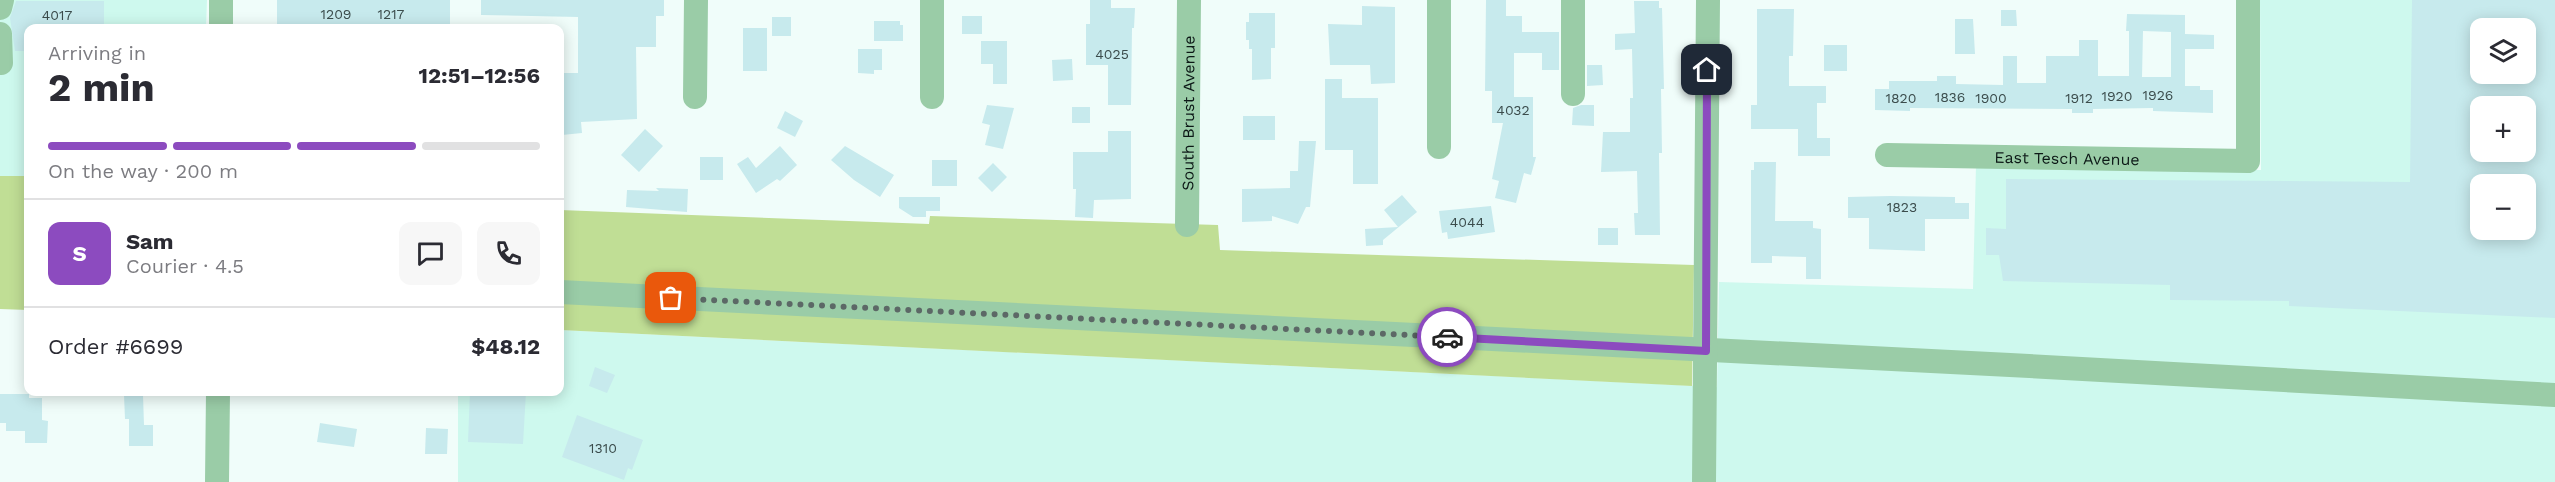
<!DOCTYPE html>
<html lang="en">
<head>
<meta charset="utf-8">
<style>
  body { margin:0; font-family:"Work Sans",sans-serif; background:#f7f7f7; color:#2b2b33; height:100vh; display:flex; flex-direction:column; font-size:22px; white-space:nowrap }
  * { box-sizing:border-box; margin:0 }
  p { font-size:20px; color:#7c7c81 }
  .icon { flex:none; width:33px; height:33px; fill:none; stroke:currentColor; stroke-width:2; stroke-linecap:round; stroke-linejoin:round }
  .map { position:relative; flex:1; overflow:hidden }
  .details { position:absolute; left:24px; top:24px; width:540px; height:372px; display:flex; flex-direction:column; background:#fff; border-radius:12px; box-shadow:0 3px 15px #0003 }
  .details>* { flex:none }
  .tools { position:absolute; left:2470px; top:18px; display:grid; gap:12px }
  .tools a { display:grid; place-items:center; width:66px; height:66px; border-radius:12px; background:#fff; box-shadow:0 3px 15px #0003; font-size:30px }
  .pin { position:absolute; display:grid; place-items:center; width:51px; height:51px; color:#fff; margin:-26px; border-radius:12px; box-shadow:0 3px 9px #0006 }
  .courier { position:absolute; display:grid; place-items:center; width:60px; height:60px; margin:-30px; border:4px solid #8c4bbf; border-radius:50%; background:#fff; color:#222; box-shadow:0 2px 8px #0007 }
  .headline em { font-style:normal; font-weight:700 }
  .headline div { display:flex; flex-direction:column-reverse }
  .headline { display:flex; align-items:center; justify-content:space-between; height:102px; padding:0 24px }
  h1 { font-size:39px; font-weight:700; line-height:45px }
  .bar { display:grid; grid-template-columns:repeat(4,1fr); gap:9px 6px; align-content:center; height:72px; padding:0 24px }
  .bar i { height:8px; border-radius:4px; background:#e1e1e2 }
  .bar .active { background:#8c4bbf }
  .bar p { grid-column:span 4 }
  .line { display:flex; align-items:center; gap:15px; padding:0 24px; border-top:2px solid #e1e1e2 }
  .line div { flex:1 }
  .round { display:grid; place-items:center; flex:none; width:63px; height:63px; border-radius:12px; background:#f7f7f7 }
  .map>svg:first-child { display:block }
  .built { fill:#cef9ee; fill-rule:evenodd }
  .green { fill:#c0de95 }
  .building { fill:#c7eaed; fill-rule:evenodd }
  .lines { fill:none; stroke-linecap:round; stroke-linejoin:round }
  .minor { stroke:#9acca7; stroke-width:24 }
  .done { stroke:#5c6866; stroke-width:6; stroke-dasharray:0 10.8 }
  .route { stroke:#8c4bbf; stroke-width:8 }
  .labels { text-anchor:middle; stroke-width:4.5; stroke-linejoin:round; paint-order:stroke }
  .number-label { font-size:14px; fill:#3b4c4c }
  .street-label { font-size:16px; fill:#0c1816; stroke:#fff }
</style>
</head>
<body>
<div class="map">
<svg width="2555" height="482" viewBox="0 0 2555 482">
  <rect width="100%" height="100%" fill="#f0fdfa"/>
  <!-- built -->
  <path class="built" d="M 0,0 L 207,0 L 206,28 L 28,28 L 28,176 L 0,176 Z
    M 2260,0 L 2555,0 L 2555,482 L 458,482 L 458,392 L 560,392 L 560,330 L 1717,387 L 1719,282 L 1973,289 L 1976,165 L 2261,170 ZM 2481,28 L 2526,28 L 2526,74 L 2481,74 ZM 2481,106 L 2526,106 L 2526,152 L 2481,152 ZM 2481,184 L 2526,184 L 2526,230 L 2481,230 Z"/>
  <!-- green -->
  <path class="green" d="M 0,176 L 28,176 L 28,310 L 0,309 Z
    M 560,210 L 929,224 L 930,216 L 1218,225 L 1220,250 L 1694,265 L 1692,386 L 560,330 Z"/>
  <!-- building -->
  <path class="building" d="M 277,0 L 450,0 L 450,28 L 277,28 Z
    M 481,0 L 664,0 L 664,16 L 656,16 L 656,47 L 636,47 L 637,119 L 581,122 L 582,133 L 562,135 L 562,73 L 578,73 L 578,17 L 481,15 Z
    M 1090,0 L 1111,0 L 1111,8 L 1135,8 L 1134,28 L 1132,28 L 1131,105 L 1108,105 L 1108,65 L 1086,65 L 1086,24 L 1090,24 Z
    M 1486,0 L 1506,0 L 1506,16 L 1522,16 L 1522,32 L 1559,32 L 1559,70 L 1542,70 L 1542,53 L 1514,53 L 1514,97 L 1533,97 L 1533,157 L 1536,157 L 1531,175 L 1524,173 L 1516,203 L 1495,198 L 1499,181 L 1492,179 L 1503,123 L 1492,123 L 1492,91 L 1485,91 Z
    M 2412,0 L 2555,0 L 2555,318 L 2289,306 L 2289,301 L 2170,300 L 2170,285 L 2003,281 L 1999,255 L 1986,255 L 1986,228 L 2006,229 L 2006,179 L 2410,182 ZM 2481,28 L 2526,28 L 2526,74 L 2481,74 ZM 2481,106 L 2526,106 L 2526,152 L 2481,152 ZM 2481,184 L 2526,184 L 2526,230 L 2481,230 Z
    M 16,1 L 104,1 L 104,28 L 28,28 L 28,51 L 15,51 L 10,18 Z
    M 1634,1 L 1659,1 L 1659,8 L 1662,8 L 1664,89 L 1661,89 L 1662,153 L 1659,153 L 1660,235 L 1635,235 L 1634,213 L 1638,213 L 1637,171 L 1601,172 L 1603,132 L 1630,132 L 1630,98 L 1633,98 L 1632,49 L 1615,50 L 1615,34 L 1635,33 Z
    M 1362,6 L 1395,7 L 1395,83 L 1371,84 L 1370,65 L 1330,65 L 1328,24 L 1362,25 Z
    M 1757,9 L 1794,9 L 1793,56 L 1789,56 L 1789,86 L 1826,86 L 1826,103 L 1817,103 L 1817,138 L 1830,138 L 1830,156 L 1798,156 L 1798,129 L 1751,129 L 1751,105 L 1757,105 Z
    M 2001,10 L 2016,10 L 2017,26 L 2001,26 Z
    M 1249,13 L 1275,13 L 1275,48 L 1271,48 L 1271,79 L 1252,80 L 1252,49 L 1249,49 L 1249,40 L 1246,40 L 1246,22 L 1249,22 Z
    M 2127,14 L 2185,15 L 2185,34 L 2214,35 L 2214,49 L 2185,49 L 2185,86 L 2200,86 L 2200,90 L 2213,90 L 2213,113 L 2153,111 L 2153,108 L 2093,109 L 2093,113 L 2072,113 L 2072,109 L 1910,108 L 1910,111 L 1875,110 L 1875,89 L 1889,89 L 1889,81 L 1937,81 L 1937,76 L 1956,76 L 1956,84 L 2003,85 L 2003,56 L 2017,56 L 2017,83 L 2046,83 L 2046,56 L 2079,56 L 2079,40 L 2098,40 L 2098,76 L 2129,76 L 2129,31 L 2126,31 ZM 2143,31 L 2171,32 L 2171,77 L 2142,77 Z
    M 962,16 L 982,16 L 982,34 L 962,34 Z
    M 772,17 L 791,17 L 791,36 L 772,36 Z
    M 1955,19 L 1973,19 L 1975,54 L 1955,54 Z
    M 874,21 L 900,21 L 900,25 L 903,25 L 903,41 L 874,41 Z
    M 743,28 L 767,28 L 767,71 L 743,71 Z
    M 981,41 L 1007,41 L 1007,84 L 993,84 L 993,64 L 981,64 Z
    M 1824,45 L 1847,45 L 1847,71 L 1824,71 Z
    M 858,49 L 882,49 L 882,70 L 874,70 L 874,74 L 858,73 Z
    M 1072,59 L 1073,80 L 1053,81 L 1052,60 Z
    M 1587,65 L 1602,65 L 1603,85 L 1587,86 Z
    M 1325,79 L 1342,79 L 1342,98 L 1378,98 L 1378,184 L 1353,184 L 1353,150 L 1325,150 Z
    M 987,105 L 1014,108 L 1003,149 L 985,145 L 990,125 L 982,123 Z
    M 1581,105 L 1594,105 L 1594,126 L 1572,125 L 1573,108 Z
    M 1072,107 L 1090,107 L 1090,123 L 1072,123 Z
    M 785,111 L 803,121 L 795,137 L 777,128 Z
    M 1243,116 L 1275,116 L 1275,140 L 1243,140 Z
    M 645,129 L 663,146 L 639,172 L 621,155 Z
    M 1108,131 L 1131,131 L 1131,199 L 1094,200 L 1093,218 L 1075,217 L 1076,189 L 1073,189 L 1073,152 L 1108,152 Z
    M 1299,141 L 1316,141 L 1310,207 L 1306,207 L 1298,224 L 1272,216 L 1272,221 L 1242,222 L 1242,189 L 1290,188 L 1290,171 L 1298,171 Z
    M 780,146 L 797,165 L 780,181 L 777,179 L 756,193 L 737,164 L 748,157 L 756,168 Z
    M 845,146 L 894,175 L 880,197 L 854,180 L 831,160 Z
    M 700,157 L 723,157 L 723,180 L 700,180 Z
    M 932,160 L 957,160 L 957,186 L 932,186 Z
    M 1754,162 L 1776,162 L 1775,221 L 1813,221 L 1813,228 L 1821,229 L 1821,279 L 1806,279 L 1806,257 L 1772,256 L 1772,263 L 1751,263 L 1751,170 L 1754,170 Z
    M 993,163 L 1007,177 L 992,192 L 978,178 Z
    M 656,188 L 688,189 L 687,212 L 626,207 L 627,190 L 659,191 Z
    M 1402,195 L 1417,212 L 1383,240 L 1383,245 L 1366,246 L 1365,229 L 1398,227 L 1384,210 Z
    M 1890,196 L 1955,197 L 1955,203 L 1969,203 L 1969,219 L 1925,219 L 1925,251 L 1869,249 L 1869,218 L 1848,218 L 1848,197 Z
    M 899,197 L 940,197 L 940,211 L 926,211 L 926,217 L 913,217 L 899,208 Z
    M 1491,206 L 1495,232 L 1448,239 L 1447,232 L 1442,233 L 1439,211 Z
    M 1598,228 L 1618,228 L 1618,245 L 1598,245 Z
    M 595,367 L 615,375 L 607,393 L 589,386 Z
    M 470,392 L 526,392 L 523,444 L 468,442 Z
    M 0,394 L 29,394 L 29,398 L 42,398 L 42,420 L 48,421 L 47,443 L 25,443 L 25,431 L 6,431 L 6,423 L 0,423 Z
    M 124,395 L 143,395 L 144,425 L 153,425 L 153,446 L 129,446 L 129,419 L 125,419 Z
    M 577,415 L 643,440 L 632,470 L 628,468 L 624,480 L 562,457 Z
    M 320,423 L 357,429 L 354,447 L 317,442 Z
    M 426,428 L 448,429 L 447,454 L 425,454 Z"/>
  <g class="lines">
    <!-- minor -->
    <g class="minor">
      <path d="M 1573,0 L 1573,94"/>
      <path d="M 0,8 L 2,0"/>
      <path d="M 221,28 L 221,0"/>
      <path d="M 0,34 L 1,63"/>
      <path d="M 695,97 L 696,0"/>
      <path d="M 932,97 L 932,0"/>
      <path d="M 1439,147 L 1439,0"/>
      <path id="s1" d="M 1887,155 L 2248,161 L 2248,0"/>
      <path id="s2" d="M 1187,225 L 1189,0"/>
      <path d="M 560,292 L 2010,365 L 2555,395"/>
      <path d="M 217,482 L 218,392"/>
      <path d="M 1704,482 L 1708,0"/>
    </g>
  </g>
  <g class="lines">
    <!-- done -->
    <path class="done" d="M 671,298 L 1447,337"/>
    <!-- route -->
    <path class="route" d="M 1447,337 L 1706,351 L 1707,70"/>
  </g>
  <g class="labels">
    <!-- number labels -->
    <g class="number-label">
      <text x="336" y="19">1209</text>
      <text x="391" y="19">1217</text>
      <text x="57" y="20">4017</text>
      <text x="1112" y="59">4025</text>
      <text x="2158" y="100">1926</text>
      <text x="2117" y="101">1920</text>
      <text x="1950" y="102">1836</text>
      <text x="1901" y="103">1820</text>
      <text x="1991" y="103">1900</text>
      <text x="2079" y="103">1912</text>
      <text x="1513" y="115">4032</text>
      <text x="1902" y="212">1823</text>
      <text x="1467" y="227">4044</text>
      <text x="603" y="453">1310</text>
    </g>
    <!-- street labels -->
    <g class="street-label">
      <text dy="6" stroke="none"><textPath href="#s2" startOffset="112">South Brust Avenue</textPath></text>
      <text dy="6" stroke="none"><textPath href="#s1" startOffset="180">East Tesch Avenue</textPath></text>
    </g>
  </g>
</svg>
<div class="tools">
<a><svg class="icon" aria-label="layers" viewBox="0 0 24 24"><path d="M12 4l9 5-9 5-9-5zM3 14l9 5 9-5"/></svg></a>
<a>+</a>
<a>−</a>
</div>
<div class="pin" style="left:671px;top:298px;background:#ea580c"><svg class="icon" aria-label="bag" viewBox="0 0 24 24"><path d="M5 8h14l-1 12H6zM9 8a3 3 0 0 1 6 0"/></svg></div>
<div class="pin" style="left:1707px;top:70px;background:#1f2937"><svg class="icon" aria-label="home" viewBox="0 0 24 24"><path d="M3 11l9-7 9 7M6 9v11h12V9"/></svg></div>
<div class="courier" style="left:1447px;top:337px"><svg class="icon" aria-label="car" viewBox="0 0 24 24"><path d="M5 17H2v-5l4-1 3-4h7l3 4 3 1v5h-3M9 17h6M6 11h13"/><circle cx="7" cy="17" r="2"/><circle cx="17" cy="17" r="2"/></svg></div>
<section class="details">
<div class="headline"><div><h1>2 min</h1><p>Arriving in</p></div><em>12:51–12:56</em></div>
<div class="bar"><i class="active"></i><i class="active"></i><i class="active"></i><i></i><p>On the way · 200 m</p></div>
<div class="line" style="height:108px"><b class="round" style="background:#8c4bbf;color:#fff">S</b><div><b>Sam</b><p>Courier · 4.5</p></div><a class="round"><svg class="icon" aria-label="chat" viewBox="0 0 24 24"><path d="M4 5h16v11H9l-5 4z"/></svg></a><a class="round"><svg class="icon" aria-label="phone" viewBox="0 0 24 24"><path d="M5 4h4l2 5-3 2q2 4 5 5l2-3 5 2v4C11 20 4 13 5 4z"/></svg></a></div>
<div class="line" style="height:78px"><div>Order #6699</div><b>$48.12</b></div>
</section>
</div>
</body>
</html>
